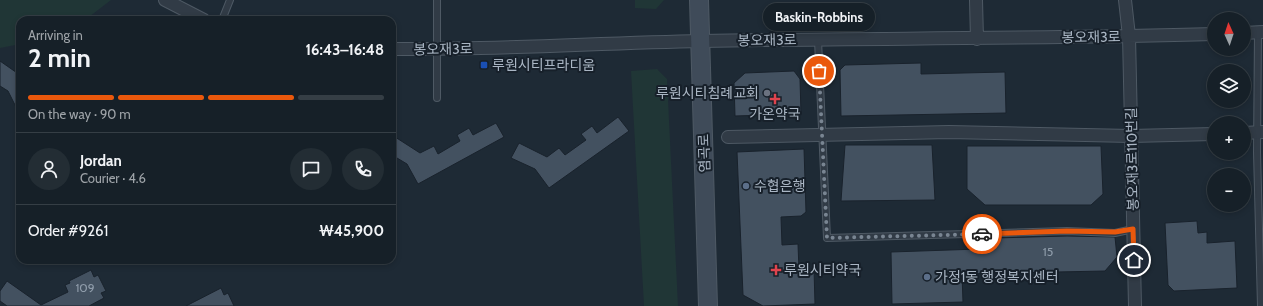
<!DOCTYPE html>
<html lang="en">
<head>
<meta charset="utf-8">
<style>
  body { margin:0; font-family:Cabin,"Noto Sans KR",sans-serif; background:#232d34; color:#f1f3f6; height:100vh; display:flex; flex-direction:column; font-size:15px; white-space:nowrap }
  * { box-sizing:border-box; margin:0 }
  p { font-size:13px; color:#9ea3a8 }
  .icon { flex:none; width:22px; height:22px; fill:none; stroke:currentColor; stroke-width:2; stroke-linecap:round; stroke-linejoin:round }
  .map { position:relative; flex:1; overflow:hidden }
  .side { position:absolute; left:16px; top:16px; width:380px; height:248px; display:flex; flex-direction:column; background:#162028; border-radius:12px; box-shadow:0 2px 6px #0003,0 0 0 1px #353e45 }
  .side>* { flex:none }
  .needle { width:26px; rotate:357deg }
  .fabs { position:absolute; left:1207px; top:12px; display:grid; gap:8px }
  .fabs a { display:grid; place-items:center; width:44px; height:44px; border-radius:50%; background:#162028; box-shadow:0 2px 6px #0003,0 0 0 1px #353e45; font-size:20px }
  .pin { position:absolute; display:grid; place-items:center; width:34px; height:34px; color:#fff; margin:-17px; border:2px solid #fff; border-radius:50%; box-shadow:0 1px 4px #0007 }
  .courier { position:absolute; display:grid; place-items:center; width:40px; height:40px; margin:-20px; border:3px solid #ea580c; border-radius:50%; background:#fff; color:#222; box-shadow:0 1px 5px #0007 }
  .bubble { position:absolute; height:28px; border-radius:14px; background:#162028; box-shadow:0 2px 6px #0003,0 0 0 1px #353e45; font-size:13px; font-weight:700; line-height:28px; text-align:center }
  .summary em { font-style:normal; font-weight:700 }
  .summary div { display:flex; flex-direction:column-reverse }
  .summary { display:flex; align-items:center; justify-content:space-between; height:68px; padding:0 12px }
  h1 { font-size:26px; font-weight:700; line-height:30px }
  .bar { display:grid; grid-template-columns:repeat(4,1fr); gap:6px 4px; align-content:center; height:48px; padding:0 12px }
  .bar i { height:5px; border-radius:3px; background:#353e45 }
  .bar .active { background:#ea580c }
  .bar p { grid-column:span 4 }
  .line { display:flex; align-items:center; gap:10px; padding:0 12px; border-top:1px solid #353e45 }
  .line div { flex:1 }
  .round { display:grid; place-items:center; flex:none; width:42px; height:42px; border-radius:21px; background:#232d34 }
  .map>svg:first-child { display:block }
  .green { fill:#203636 }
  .building { fill:#435160; stroke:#19222c }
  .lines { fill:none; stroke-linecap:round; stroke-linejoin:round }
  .lane-casing { stroke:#4e5964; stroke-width:8 }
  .street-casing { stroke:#4e5964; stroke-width:14 }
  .secondary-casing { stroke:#4e5964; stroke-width:20 }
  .lane { stroke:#313b46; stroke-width:6 }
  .street { stroke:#313b46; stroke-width:12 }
  .secondary { stroke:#3f4b59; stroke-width:18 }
  .done { stroke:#798592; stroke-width:4; stroke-dasharray:0 7.2 }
  .route { stroke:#ea580c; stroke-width:5 }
  .transit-dot { fill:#1a4fb4; stroke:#17202a; stroke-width:1.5 }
  .worship-dot { fill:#6b7280; stroke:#17202a; stroke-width:1.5 }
  .health-dot { fill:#e0444e; stroke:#17202a; stroke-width:1.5 }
  .service-dot { fill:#5c6f8a; stroke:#17202a; stroke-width:1.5 }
  .labels { text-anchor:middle; stroke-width:4; stroke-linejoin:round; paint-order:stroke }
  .number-label { font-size:12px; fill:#909dab }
  .street-label { font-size:14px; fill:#aab6c4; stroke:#17202a }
  .poi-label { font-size:14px; fill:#aab6c4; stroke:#17202a; text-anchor:start }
</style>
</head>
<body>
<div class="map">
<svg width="1263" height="306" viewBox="0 0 1263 306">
  <rect width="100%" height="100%" fill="#1e2a35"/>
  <!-- green -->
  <path class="green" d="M 0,0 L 111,0 L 85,20 L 20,20 L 20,44 L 0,48 Z
    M 635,0 L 664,0 L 656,9 L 635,8 Z
    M 657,69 L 667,79 L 678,306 L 644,306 L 631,71 Z"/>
  <!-- building -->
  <path class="building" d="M 0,61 L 20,75 L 20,115 L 8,91 L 0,86 Z
    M 921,63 L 921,74 L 1005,72 L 1006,113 L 841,116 L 840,70 L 845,65 Z
    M 794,71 L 800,79 L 801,114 L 735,116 L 734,83 L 745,73 Z
    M 618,117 L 629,131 L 549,188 L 535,169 L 511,158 L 519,143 L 547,157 L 559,148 L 565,155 L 586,140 L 581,134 L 592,126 L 597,133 Z
    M 496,123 L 504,137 L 418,184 L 407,164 L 392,155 L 392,135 L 420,153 L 434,146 L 438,154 L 460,141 L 457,135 L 469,128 L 473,135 Z
    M 845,145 L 932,145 L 935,200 L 841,201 Z
    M 967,146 L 1101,146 L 1103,194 L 1091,205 L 985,205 L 967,189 Z
    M 804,149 L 806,212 L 801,216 L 781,217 L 782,245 L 798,244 L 799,270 L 814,269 L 815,304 L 763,306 L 743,295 L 737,152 Z
    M 1197,221 L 1198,233 L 1207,232 L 1207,243 L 1235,241 L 1237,288 L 1174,291 L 1168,285 L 1165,223 Z
    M 1067,236 L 1115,237 L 1117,257 L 1105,271 L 962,274 L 963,302 L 892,304 L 891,252 L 979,249 L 979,246 L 994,245 L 995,238 Z
    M 91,270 L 94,277 L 98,275 L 106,291 L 101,293 L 104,298 L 89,306 L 7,306 L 0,301 L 0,291 L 7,281 L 41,305 L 68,292 L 65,285 L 70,283 L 69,281 Z
    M 221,288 L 224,295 L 228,293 L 234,306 L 186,306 Z"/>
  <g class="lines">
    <!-- lane casing -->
    <g class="lane-casing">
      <path id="lane" d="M 437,0 L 437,98
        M 222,20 L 230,0
        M 1258,32 L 1257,152 L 1261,306
        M 818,40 L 827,238 L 1067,231 L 1115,233 L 1133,229"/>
    </g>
    <!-- street casing -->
    <g class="street-casing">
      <path id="street" d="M 165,0 L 204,20
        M 976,0 L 977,39
        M 1125,0 L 1129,36 L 1135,306
        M 1244,33 L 1263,32
        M 392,49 C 495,50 598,43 702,41 C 873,38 1043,39 1214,34
        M 1244,133 L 1263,132
        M 728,137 L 949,132 L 1131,136 L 1214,134"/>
    </g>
    <!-- secondary casing -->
    <g class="secondary-casing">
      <path id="secondary" d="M 699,0 L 708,306"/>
    </g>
    <!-- lane -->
    <use href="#lane" class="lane"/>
    <!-- street -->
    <use href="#street" class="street"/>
    <!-- secondary -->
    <use href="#secondary" class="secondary"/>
  </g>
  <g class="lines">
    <!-- done -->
    <path class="done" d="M 819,71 L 827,238 L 982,234"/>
    <!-- route -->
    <path class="route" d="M 982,234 L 1067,231 L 1115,232 L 1133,229 L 1134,260"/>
  </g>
  <!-- markers -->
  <rect class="transit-dot" x="480" y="61" width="8" height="8" rx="2"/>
  <circle class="worship-dot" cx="767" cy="93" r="4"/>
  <g class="health-dot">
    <path d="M773 93h4v4h4v4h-4v4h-4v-4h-4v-4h4z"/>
    <path d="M774 264h4v4h4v4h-4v4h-4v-4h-4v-4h4z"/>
  </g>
  <g class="service-dot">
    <circle cx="746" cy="186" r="4"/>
    <circle cx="927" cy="277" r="4"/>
  </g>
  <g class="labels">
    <!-- number labels -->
    <g class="number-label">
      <text x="1048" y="256">15</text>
      <text x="85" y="292">109</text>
    </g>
    <!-- street labels -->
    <g class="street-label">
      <text transform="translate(1091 37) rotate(-1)" y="5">봉오재3로</text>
      <text transform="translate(767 40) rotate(-1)" y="5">봉오재3로</text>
      <text transform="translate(443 49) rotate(-1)" y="5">봉오재3로</text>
      <text transform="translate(704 153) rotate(-92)" y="5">염곡로</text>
      <text transform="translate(1132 159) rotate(-91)" y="5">봉오재3로110번길</text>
    </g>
    <!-- poi labels -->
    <g class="poi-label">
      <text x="492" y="70">루원시티프라디움</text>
      <text x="759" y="98" text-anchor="end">루원시티침례교회</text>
      <text x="775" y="119" text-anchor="middle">가온약국</text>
      <text x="754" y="191">수협은행</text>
      <text x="784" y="275">루원시티약국</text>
      <text x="935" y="282">가정1동 행정복지센터</text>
    </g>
  </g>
</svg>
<div class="fabs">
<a><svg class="needle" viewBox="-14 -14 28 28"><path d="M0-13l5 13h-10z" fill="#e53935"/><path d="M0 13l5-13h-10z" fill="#9ea3a8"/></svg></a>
<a><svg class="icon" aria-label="layers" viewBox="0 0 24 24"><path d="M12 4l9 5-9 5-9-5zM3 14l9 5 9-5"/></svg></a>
<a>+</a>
<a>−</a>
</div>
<div class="pin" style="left:819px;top:71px;background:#ea580c"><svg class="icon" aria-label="bag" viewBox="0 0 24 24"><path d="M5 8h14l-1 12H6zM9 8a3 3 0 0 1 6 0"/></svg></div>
<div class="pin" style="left:1134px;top:260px;background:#1f2937"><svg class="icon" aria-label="home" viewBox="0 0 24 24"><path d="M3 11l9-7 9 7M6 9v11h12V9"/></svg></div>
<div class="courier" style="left:982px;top:234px"><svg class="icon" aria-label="car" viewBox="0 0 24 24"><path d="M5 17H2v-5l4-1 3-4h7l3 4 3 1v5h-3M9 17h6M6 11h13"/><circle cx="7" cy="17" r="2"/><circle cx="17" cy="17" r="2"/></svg></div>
<div class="bubble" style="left:763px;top:3px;width:112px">Baskin-Robbins</div>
<section class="side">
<div class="summary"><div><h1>2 min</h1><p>Arriving in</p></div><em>16:43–16:48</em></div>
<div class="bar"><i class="active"></i><i class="active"></i><i class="active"></i><i></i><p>On the way · 90 m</p></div>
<div class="line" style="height:72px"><a class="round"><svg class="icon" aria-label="person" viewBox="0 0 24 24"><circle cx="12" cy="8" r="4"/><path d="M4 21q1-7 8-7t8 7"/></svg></a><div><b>Jordan</b><p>Courier · 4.6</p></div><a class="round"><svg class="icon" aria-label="chat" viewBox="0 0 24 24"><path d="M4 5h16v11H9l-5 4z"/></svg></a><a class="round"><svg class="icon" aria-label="phone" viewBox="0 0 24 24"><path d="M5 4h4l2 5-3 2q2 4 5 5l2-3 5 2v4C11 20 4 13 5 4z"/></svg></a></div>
<div class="line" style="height:52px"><div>Order #9261</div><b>₩45,900</b></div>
</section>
</div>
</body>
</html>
